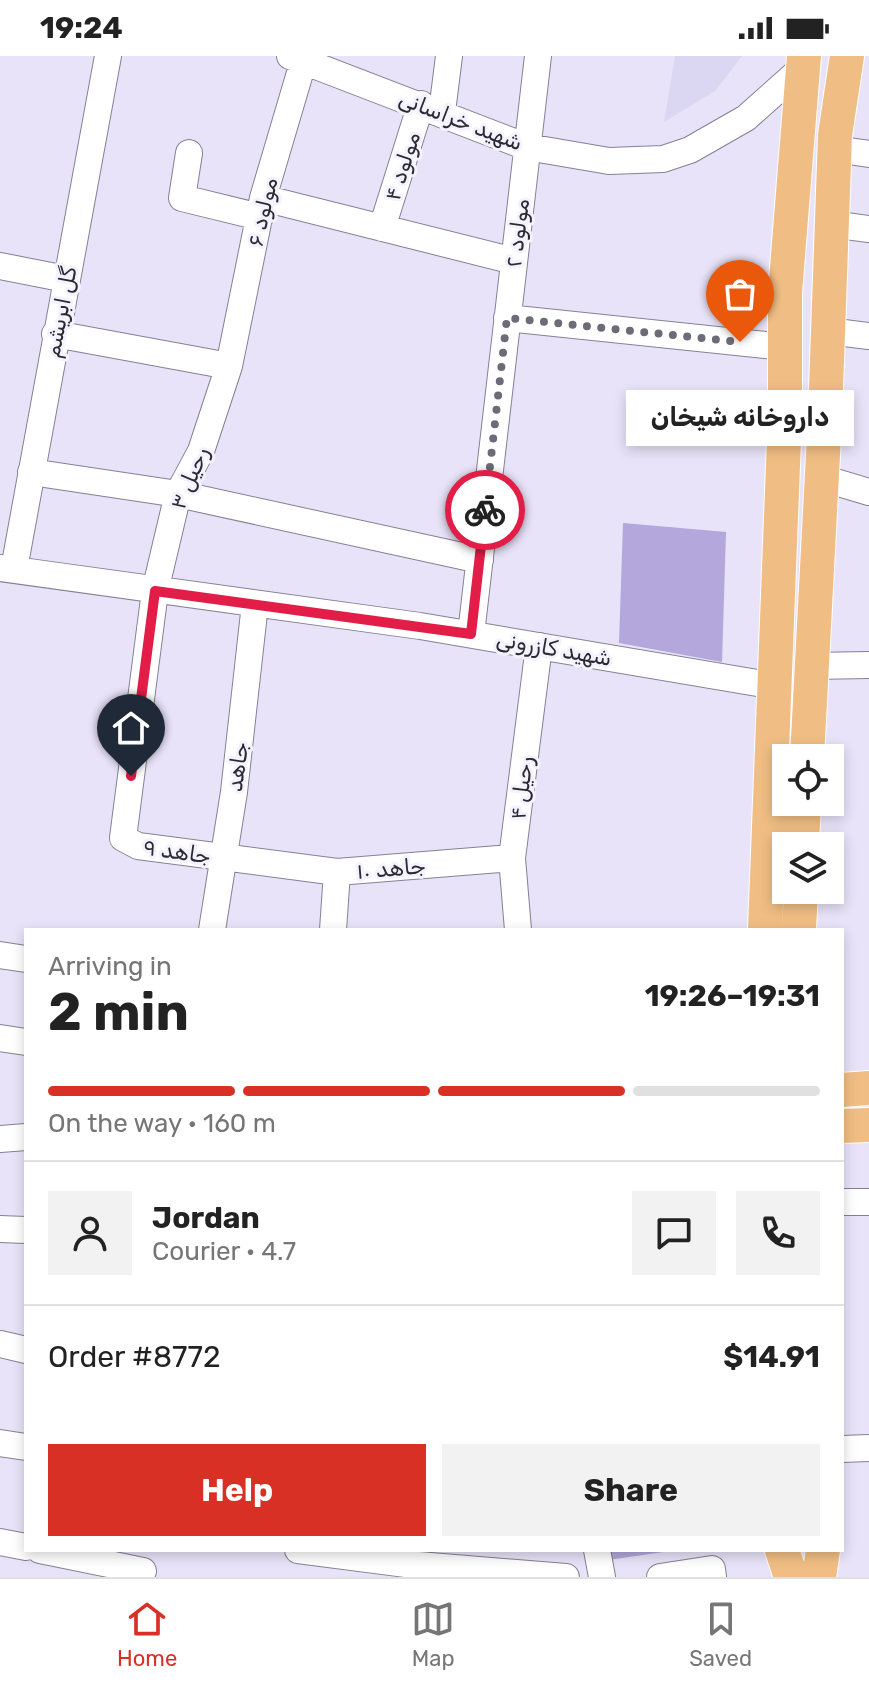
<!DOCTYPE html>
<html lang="en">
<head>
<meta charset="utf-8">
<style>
  body { margin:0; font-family:Rubik,"Noto Naskh Arabic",sans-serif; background:#f2f2f2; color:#222; height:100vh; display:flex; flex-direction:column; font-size:30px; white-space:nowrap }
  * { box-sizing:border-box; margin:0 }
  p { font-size:26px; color:#767676 }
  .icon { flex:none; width:44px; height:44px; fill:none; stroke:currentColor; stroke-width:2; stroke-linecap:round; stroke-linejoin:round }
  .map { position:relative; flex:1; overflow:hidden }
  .details { position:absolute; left:24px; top:872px; width:820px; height:624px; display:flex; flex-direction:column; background:#fff; border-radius:0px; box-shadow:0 4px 12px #0003 }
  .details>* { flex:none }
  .fabs { position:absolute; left:772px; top:688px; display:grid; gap:16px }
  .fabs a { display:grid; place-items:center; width:72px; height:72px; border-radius:0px; background:#fff; box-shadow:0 4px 12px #0003; font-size:40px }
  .pin { position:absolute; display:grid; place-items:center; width:68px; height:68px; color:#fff; margin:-82px -34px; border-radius:50% 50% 50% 0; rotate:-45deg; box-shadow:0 0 8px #0007 }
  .pin .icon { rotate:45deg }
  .courier { position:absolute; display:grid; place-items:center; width:80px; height:80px; margin:-40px; border:6px solid #e11d48; border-radius:50%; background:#fff; color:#222; box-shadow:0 2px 10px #0007 }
  .bubble { position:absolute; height:56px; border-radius:0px; background:#fff; box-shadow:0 4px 12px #0003; font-size:26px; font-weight:700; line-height:56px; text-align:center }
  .overview em { font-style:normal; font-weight:700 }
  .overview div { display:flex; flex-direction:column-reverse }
  .overview { display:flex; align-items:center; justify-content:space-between; height:136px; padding:0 24px }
  h1 { font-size:52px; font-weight:700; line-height:60px }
  .bar { display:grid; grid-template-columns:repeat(4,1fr); gap:12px 8px; align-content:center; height:96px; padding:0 24px }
  .bar i { height:10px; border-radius:6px; background:#e0e0e0 }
  .bar .on { background:#d93025 }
  .bar p { grid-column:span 4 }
  .line { display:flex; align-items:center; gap:20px; padding:0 24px; border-top:2px solid #e0e0e0 }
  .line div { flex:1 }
  .round { display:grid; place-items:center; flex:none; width:84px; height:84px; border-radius:0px; background:#f2f2f2 }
  .primary-button { display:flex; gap:16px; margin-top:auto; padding:16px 24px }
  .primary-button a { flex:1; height:92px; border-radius:0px; background:#d93025; color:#fff; font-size:32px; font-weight:700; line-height:92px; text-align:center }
  .primary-button a+a { background:#f2f2f2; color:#222 }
  .status { display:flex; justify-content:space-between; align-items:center; height:56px; padding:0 40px; background:#fff; direction:ltr }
  .status svg { height:22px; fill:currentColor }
  .menu { display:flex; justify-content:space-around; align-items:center; height:112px; border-top:2px solid #e0e0e0; background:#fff; font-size:22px; color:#767676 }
  .menu a { display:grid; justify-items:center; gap:4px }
  .menu .on { color:#d93025 }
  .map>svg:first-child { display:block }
  .built { fill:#dbd6f1 }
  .building { fill:#b3a7db }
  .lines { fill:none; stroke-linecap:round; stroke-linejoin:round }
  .minor-casing { stroke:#858194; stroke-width:28 }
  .major-casing { stroke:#fff; stroke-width:36 }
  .minor { stroke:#fff; stroke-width:26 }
  .major { stroke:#f0be84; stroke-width:34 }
  .done { stroke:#6d6b77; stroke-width:8; stroke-dasharray:0 14.4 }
  .route { stroke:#e11d48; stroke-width:10 }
  .labels { text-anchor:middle; stroke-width:6; stroke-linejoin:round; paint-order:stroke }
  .street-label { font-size:22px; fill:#2b2a31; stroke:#f5f2ff }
</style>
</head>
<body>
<div class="status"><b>19:24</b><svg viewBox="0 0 49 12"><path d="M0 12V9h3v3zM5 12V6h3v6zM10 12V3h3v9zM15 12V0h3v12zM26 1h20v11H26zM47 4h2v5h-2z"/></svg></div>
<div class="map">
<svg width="869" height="1521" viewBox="0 0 869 1521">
  <rect width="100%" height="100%" fill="#e8e3f8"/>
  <!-- built -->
  <path class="built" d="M 675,0 L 742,0 L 715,35 L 664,66 Z"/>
  <!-- building -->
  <path class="building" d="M 623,467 L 726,476 L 722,606 L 619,587 Z
    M 600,1494 L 663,1494 L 663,1496 L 602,1505 Z"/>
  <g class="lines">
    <!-- minor casing -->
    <g class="minor-casing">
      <path id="minor" d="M 290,0 L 527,91 L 609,105 L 663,103 L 690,94 L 746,62 L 801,13
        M 305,0 L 263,142 L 229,310 L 201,395 L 178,438 L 155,535 L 123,782 L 138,790 L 337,816 L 512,802
        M 442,56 L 449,0
        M 834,93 L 869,98
        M 189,97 L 182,142 L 260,161
        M 263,142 L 514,205
        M 831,168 L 869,173
        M 382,172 L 421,48
        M 0,210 L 66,223
        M 507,262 L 785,291
        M 828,275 L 869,280
        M 55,278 L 229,310
        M 31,416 L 178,438 L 480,504
        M 822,422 L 869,436
        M 0,512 L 420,570 L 775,630
        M 14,513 L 108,0
        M 471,578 L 538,0
        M 811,610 L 869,609
        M 212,874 L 234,736 L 255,548
        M 333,874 L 337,816
        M 518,874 L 512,802 L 539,590
        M 0,899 L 26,903
        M 0,982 L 26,986
        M 0,1083 L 26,1081
        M 842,1146 L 869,1146
        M 0,1173 L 26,1174
        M 0,1288 L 26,1294
        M 0,1387 L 26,1391
        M 842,1393 L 869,1392
        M 0,1486 L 26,1491
        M 40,1494 L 143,1515
        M 298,1494 L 406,1508 L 566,1521
        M 597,1494 L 602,1521
        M 660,1521 L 712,1513 L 713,1521"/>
    </g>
    <!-- major casing -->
    <g class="major-casing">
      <path id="major" d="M 807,702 L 825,361 L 835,79 L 847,0
        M 802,790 L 804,746
        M 765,874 L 785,358 L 785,237 L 804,0
        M 799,874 L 801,834
        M 842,1034 L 869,1032
        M 842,1070 L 869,1069
        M 782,1494 L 791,1521
        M 819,1521 L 823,1494"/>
    </g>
    <!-- minor -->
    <use href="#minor" class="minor"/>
    <!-- major -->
    <use href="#major" class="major"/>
  </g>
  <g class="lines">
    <!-- done -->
    <path class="done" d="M 485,454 L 507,262 L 740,286"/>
    <!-- route -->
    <path class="route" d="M 131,720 L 155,535 L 471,578 L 485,454"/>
  </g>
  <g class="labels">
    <!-- street labels -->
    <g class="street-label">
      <text transform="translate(461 64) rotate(21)" y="8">شهید خراسانی</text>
      <text transform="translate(402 110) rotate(-72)" y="8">مولود ۴</text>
      <text transform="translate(262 156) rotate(-77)" y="8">مولود ۶</text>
      <text transform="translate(517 177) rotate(-83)" y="8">مولود ۲</text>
      <text transform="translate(60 256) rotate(-79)" y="8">گل ابریشم</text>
      <text transform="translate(189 422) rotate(-67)" y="8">رحیل ۳</text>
      <text transform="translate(554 592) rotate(10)" y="8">شهید کازرونی</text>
      <text transform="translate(237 711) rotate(-82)" y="8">جاهد</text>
      <text transform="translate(521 732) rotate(-83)" y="8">رحیل ۴</text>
      <text transform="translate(177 795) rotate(8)" y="8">جاهد ۹</text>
      <text transform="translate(391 812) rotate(-5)" y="8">جاهد ۱۰</text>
    </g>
  </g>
</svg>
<div class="fabs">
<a><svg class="icon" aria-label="locate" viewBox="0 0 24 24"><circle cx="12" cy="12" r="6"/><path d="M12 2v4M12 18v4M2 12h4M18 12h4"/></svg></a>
<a><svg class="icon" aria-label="layers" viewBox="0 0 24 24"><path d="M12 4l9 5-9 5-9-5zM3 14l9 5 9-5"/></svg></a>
</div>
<div class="pin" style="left:740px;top:286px;background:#ea580c"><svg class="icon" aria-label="bag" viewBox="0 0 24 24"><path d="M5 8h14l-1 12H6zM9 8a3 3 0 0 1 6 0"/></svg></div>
<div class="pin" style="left:131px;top:720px;background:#1f2937"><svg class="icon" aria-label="home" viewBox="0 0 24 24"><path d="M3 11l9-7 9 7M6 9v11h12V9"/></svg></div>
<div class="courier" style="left:485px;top:454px"><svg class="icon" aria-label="bike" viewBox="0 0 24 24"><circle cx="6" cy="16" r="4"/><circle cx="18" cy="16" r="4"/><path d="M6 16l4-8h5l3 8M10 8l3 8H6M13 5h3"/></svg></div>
<div class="bubble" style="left:626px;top:334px;width:228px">داروخانه شیخان</div>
<section class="details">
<div class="overview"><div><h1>2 min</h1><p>Arriving in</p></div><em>19:26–19:31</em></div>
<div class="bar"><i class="on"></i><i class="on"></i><i class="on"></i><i></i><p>On the way · 160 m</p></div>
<div class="line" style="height:144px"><a class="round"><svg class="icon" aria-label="person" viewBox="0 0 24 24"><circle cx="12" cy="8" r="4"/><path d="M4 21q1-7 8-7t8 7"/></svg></a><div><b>Jordan</b><p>Courier · 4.7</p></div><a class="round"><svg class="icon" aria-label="chat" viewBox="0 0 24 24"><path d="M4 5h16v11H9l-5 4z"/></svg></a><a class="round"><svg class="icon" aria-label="phone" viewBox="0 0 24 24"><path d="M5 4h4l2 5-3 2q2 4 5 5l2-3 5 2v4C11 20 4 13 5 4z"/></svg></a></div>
<div class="line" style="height:104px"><div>Order #8772</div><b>$14.91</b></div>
<div class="primary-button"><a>Help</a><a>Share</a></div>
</section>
</div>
<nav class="menu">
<a class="on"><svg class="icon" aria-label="home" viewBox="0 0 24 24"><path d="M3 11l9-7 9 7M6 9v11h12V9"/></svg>Home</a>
<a><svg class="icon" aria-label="map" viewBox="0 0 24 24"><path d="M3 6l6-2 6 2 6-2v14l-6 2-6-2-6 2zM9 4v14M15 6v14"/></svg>Map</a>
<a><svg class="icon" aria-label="saved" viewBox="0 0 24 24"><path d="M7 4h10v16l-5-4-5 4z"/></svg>Saved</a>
</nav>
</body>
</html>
